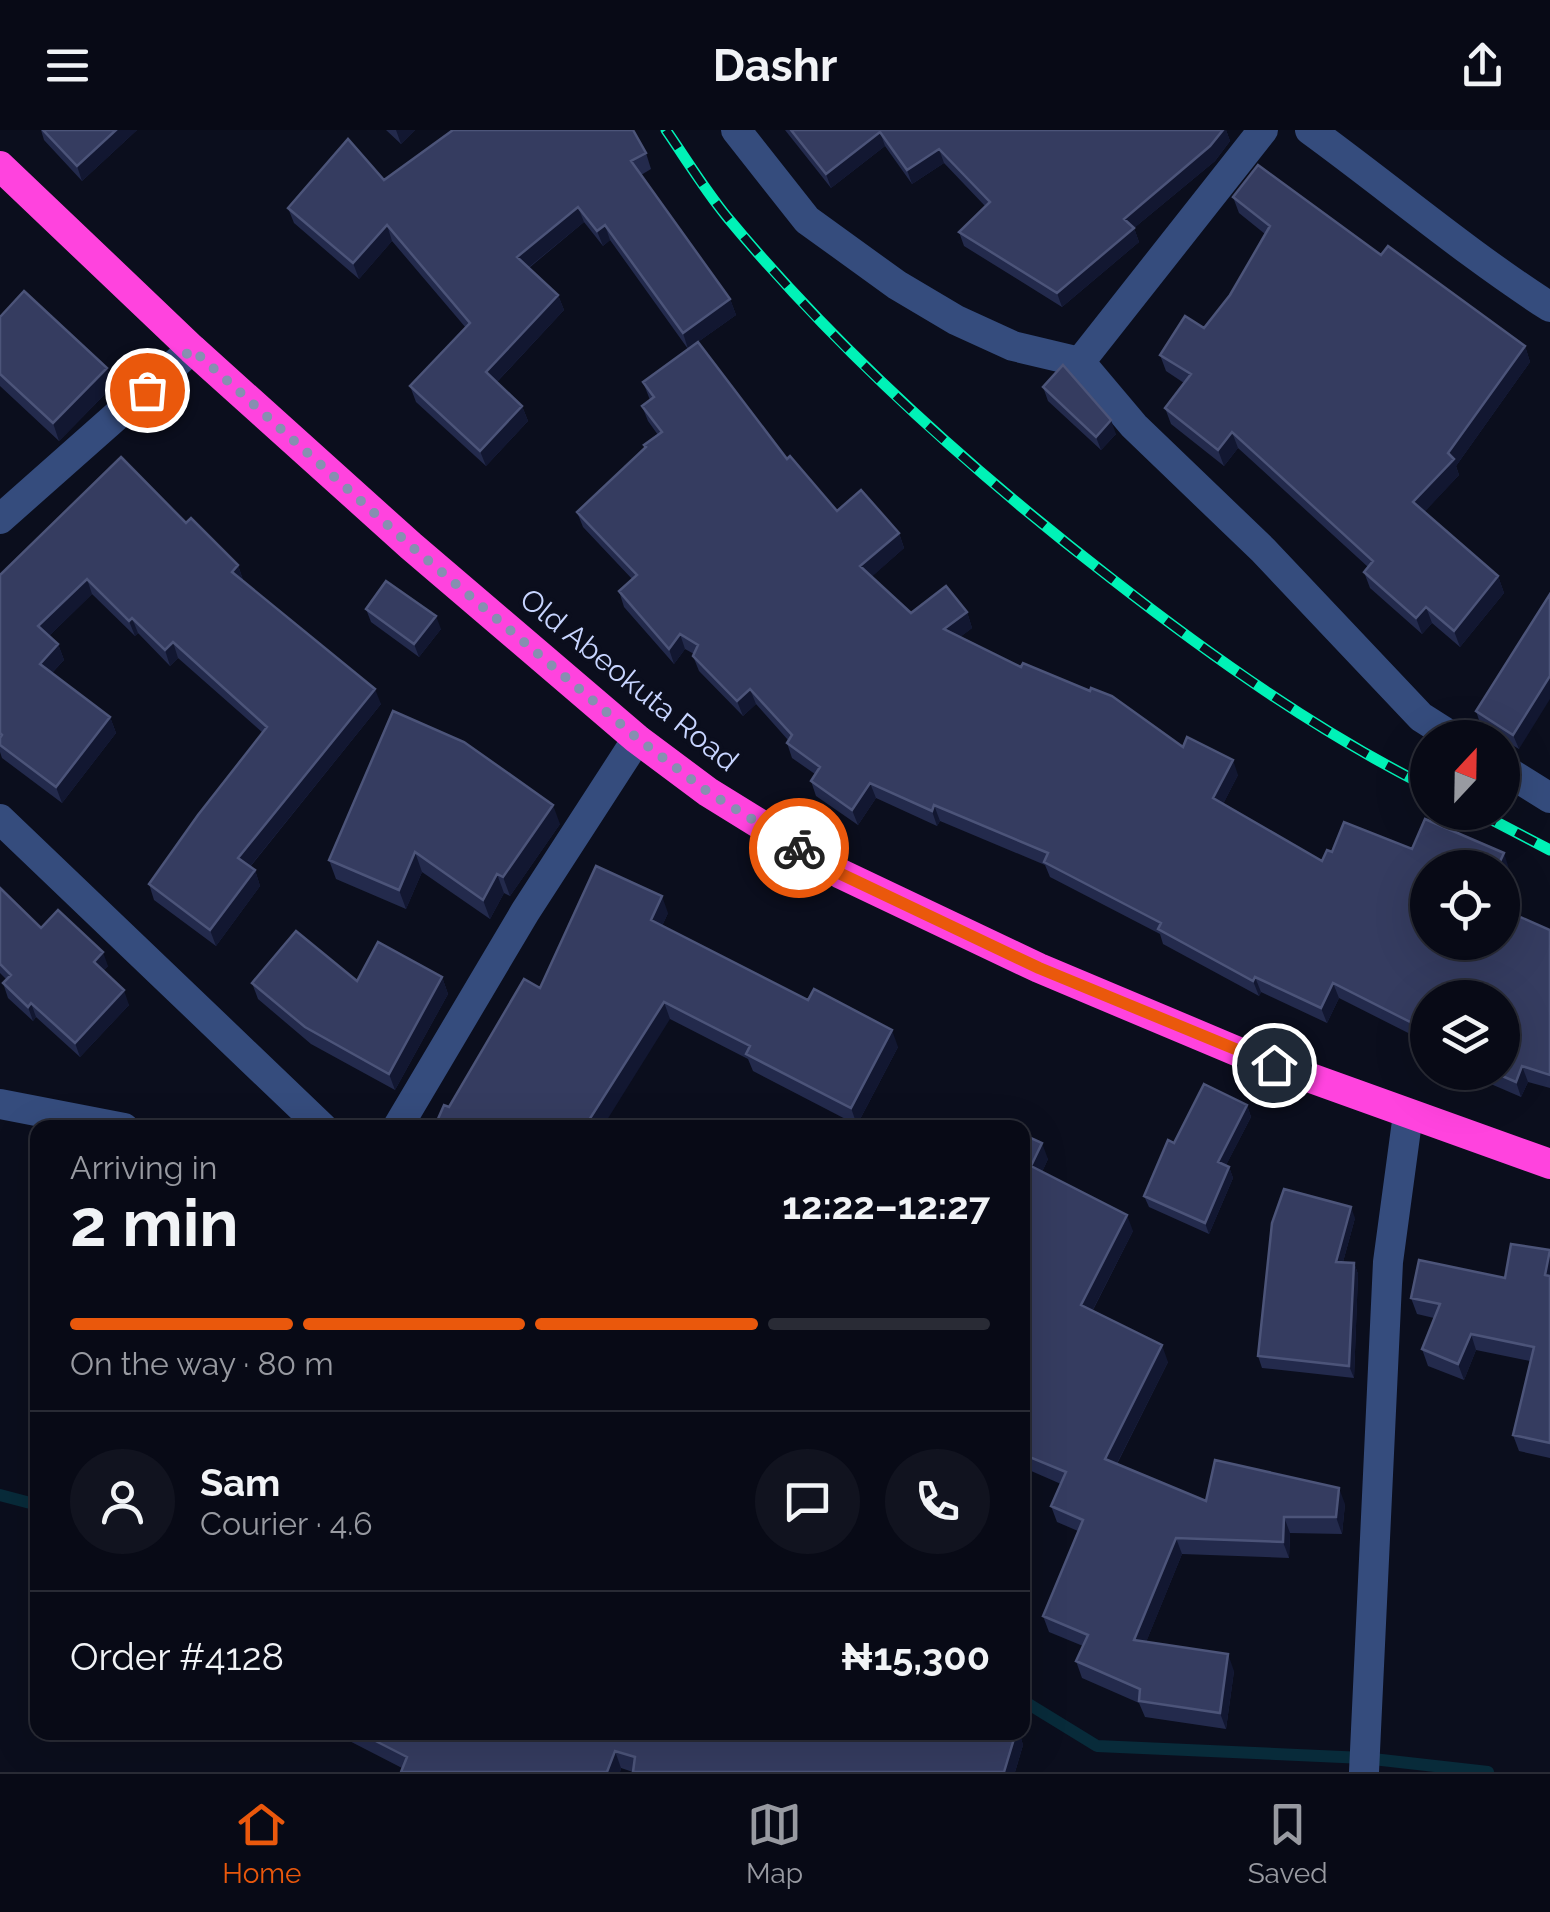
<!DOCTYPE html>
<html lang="en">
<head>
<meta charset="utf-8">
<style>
  body { margin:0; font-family:Raleway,sans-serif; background:#11131f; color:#f1f3f6; height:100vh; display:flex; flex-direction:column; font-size:38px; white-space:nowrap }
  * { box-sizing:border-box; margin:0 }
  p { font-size:32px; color:#989aa1 }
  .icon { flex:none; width:55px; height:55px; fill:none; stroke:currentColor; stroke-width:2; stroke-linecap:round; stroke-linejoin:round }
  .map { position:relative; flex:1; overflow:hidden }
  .panel { position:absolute; left:30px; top:990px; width:1000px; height:620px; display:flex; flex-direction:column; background:#080a16; border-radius:20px; box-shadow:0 10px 40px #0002,0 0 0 2px #292b35 }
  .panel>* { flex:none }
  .needle { width:65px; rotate:22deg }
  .controls { position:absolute; left:1410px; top:590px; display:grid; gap:20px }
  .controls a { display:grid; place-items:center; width:110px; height:110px; border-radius:50%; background:#080a16; box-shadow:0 10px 40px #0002,0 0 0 2px #292b35; font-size:50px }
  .pin { position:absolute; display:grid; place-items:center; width:85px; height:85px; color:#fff; margin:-42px; border:5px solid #fff; border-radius:50%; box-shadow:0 2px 10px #0007 }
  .courier { position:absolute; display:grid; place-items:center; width:100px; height:100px; margin:-50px; border:8px solid #ea580c; border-radius:50%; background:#fff; color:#222; box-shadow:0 2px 12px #0007 }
  .head em { font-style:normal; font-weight:700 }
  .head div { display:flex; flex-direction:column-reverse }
  .head { display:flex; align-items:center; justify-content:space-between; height:170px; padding:0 40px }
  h1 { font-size:65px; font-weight:700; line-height:75px }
  .bar { display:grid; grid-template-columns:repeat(4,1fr); gap:15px 10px; align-content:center; height:120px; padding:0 40px }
  .bar i { height:12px; border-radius:8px; background:#292b35 }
  .bar .active { background:#ea580c }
  .bar p { grid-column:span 4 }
  .line { display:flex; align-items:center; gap:25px; padding:0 40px; border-top:2px solid #292b35 }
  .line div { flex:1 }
  .round { display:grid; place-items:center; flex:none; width:105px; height:105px; border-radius:52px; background:#11131f }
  header { display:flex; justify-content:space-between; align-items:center; height:130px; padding:0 40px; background:#080a16; font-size:45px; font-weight:700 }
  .tab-bar { display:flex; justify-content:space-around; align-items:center; height:140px; border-top:2px solid #292b35; background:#080a16; font-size:28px; color:#989aa1 }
  .tab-bar a { display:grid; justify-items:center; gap:5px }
  .tab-bar .active { color:#ea580c }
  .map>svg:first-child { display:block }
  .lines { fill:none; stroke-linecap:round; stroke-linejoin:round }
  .stream { stroke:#082b3a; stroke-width:12 }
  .minor { stroke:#354c7d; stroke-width:30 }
  .highway { stroke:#ff43de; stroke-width:30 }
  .rail-casing { stroke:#00f3b7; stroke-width:11 }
  .rail { stroke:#0b0e1d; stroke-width:8; stroke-dasharray:22; stroke-linecap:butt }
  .wall { fill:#232a4c }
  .shaded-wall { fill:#121731 }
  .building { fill:#353c60; stroke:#4c5479; stroke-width:2.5 }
  .done { stroke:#868fb0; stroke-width:10; stroke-dasharray:0 18 }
  .route { stroke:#ea580c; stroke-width:12 }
  .labels { text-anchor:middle; stroke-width:8; stroke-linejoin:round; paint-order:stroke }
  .street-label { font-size:30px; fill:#c8d5ff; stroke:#0b0e1d }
</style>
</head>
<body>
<header><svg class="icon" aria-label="menu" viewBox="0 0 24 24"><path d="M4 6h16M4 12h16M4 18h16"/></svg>Dashr<svg class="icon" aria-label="share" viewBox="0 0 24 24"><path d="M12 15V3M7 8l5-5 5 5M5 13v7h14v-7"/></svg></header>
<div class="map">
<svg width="1550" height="1642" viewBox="0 0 1550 1642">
  <rect width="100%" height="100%" fill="#0b0e1d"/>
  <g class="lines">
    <!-- stream -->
    <path class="stream" d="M 0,1365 L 38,1375
      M 1022,1570 L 1097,1616 L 1364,1628 L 1488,1642"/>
    <!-- minor -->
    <path class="minor" d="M 736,0 L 807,90 L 897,155 L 956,190 L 1013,216 L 1080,232 L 1134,296 L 1263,420 L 1421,587 L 1454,608
      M 1310,0 C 1391,59 1466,123 1550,177
      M 1080,232 L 1263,0
      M 0,389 L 192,219
      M 1502,638 L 1550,668
      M 0,689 L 323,998
      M 0,974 L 124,998
      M 397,998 L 525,782 L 637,609
      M 1364,1642 L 1388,1132 L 1408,984"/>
    <!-- highway -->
    <path class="highway" d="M 0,36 L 192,219 L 411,416 L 637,609 L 708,662 L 841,744 L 1039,838 L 1241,923 L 1550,1034"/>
    <!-- rail casing -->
    <g class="rail-casing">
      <path id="rail" d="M 666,0 C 686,29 705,60 727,87 C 840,223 972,341 1112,449 C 1211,526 1315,600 1428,657
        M 1477,682 L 1550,720"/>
    </g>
    <!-- rail -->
    <use href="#rail" class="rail"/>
  </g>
  <!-- wall -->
  <path class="wall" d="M 41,0 L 137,0 L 82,51 L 44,10 Z
    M 386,0 L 415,0 L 401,14 Z
    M 785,0 L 1226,0 L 1230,11 L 1215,31 L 1134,98 L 1139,112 L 1062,177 L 964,116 L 959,102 L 985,76 L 944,33 L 912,54 L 885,16 L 831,58 Z
    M 646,23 L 651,39 L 641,45 L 730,169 L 736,185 L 688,219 L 610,110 L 603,116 L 584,92 L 529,138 L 558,165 L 564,180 L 497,252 L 522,276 L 528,291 L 486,336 L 416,272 L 410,256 L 466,198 L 392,111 L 359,149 L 294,93 L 288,78 L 384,50 Z
    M 1233,67 L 1381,125 L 1525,216 L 1530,232 L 1456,336 L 1459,345 L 1424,382 L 1498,446 L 1504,463 L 1460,517 L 1432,493 L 1422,504 L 1370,458 L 1364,442 L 1368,437 L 1238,318 L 1224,336 L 1171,294 L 1165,278 L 1184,253 L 1166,241 L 1160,225 L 1204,198 L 1230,165 L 1265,104 L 1239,83 Z
    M 0,187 L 113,256 L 59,311 L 0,256 Z
    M 643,252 L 787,329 L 837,381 L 899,403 L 904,418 L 871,447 L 911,483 L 967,482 L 972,498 L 960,507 L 1238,645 L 1223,674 L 1322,731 L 1332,722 L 1412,719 L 1509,739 L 1428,812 L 1550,800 L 1550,958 L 1528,952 L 1521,967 L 1463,942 L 1502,942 L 1428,868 L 1428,913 L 1339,868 L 1327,893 L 1261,862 L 1259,866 L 1163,814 L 1160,804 L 1050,747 L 1045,735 L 940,691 L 937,696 L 876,668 L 858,695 L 816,666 L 811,651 L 815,644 L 792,628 L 787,613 L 788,610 L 756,574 L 743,586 L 699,541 L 693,526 L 694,524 L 685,519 L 674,534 L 624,477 L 619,461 L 633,450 L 583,397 L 577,382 L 658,305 L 648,291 L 642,276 L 650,270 Z
    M 1043,257 L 1116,304 L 1101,320 L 1048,271 Z
    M 186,393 L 238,435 L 243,450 L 381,574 L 250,737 L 255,740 L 260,756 L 216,816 L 154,770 L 149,754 L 263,603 L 178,528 L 170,536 L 138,503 L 135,506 L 92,464 L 49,506 L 58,514 L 64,530 L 52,543 L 110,587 L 116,603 L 62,673 L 2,628 L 0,622 L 0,445 Z
    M 1550,464 L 1519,619 L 1502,609 L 1502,608 L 1481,596 L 1476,581 Z
    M 366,479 L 441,499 L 419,527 L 371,492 Z
    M 560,694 L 510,766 L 504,763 L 490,789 L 422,742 L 406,779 L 336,749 L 329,730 Z
    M 0,758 L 41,798 L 108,836 L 103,841 L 129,875 L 80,927 L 36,887 L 33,891 L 8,868 L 3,853 L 6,849 L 0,843 Z
    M 668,783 L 662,796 L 898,917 L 857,995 L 753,941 L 748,929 L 670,889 L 540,858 Z
    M 442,847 L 448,864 L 395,960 L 311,914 L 258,869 L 252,853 L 357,851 Z
    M 1247,975 L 1251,987 L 1226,1035 L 1229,1037 L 1233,1048 L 1209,1104 L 1149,1077 L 1144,1066 L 1174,1013 Z
    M 1022,1004 L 1048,1029 L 1042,1042 L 1133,1101 L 1093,1180 L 1168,1232 L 1117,1334 L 1206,1371 L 1345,1374 L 1342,1404 L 1290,1403 L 1289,1428 L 1182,1424 L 1146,1512 L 1234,1541 L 1226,1599 L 1145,1587 L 1139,1573 L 1082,1548 L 1076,1531 L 1083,1516 L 1049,1502 L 1043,1486 L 1078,1401 L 1057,1392 L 1051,1376 L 1061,1354 L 1022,1337 Z
    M 1355,1088 L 1343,1132 L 1354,1133 L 1358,1144 L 1354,1248 L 1262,1238 L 1258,1226 Z
    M 1550,1120 L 1550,1328 L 1519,1321 L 1513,1305 L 1530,1231 L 1476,1220 L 1464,1250 L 1428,1236 L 1422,1219 L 1434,1188 L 1417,1184 L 1411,1168 L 1505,1148 Z
    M 332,1602 L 1019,1602 L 1023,1615 L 1015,1642 L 633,1642 L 621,1638 L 620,1642 L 401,1642 L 402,1638 Z"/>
  <!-- shaded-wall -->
  <path class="shaded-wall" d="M 116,0 L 137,0 L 82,51 L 77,36 Z
    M 396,0 L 415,0 L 401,14 Z
    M 1223,0 L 1226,0 L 1230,11 L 1215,31 L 1134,98 L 1139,112 L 1062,177 L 1057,163 L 1124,89 Z
    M 880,2 L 885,16 L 831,58 L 826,44 Z
    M 939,19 L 944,33 L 912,54 L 907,40 Z
    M 578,77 L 584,92 L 523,142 L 517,127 Z
    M 387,95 L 392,111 L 359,149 L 353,133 Z
    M 605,95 L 610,110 L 603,116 L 597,101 Z
    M 558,165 L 564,180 L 492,257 L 486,242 Z
    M 730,169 L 736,185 L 688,219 L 683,203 Z
    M 1525,216 L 1530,232 L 1456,336 L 1459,345 L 1419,388 L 1413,372 Z
    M 107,238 L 113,256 L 59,311 L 53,293 Z
    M 522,276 L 528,291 L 486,336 L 480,321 Z
    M 1111,290 L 1116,304 L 1101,320 L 1096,307 Z
    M 1232,302 L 1238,318 L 1224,336 L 1218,320 Z
    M 899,403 L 904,418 L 866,452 L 860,436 Z
    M 238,435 L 243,450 L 232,442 Z
    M 1498,446 L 1504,463 L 1460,517 L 1454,501 Z
    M 87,449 L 92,464 L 44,511 L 38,496 Z
    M 1426,477 L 1432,493 L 1422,504 L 1416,488 Z
    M 967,482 L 972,498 L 950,515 L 944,499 Z
    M 436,486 L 441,499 L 419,527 L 414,514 Z
    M 132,488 L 138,503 L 135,506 L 129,491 Z
    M 680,504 L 685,519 L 674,534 L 669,519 Z
    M 173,512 L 178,528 L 170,536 L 165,520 Z
    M 58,514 L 64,530 L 46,549 L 40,534 Z
    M 1550,546 L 1550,569 L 1519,619 L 1513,605 Z
    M 375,559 L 381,574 L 244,744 L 238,728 Z
    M 750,559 L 756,574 L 743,586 L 737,571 Z
    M 110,587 L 116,603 L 62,673 L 56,657 Z
    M 1233,630 L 1238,645 L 1218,684 L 1213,668 Z
    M 870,653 L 876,668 L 858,695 L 852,680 Z
    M 553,675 L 560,694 L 510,766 L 503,747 Z
    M 934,675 L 940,691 L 937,696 L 932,681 Z
    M 415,722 L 422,742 L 406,779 L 399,760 Z
    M 1504,723 L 1509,739 L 1502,754 L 1502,738 L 1497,738 Z
    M 255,740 L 260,756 L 216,816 L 210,800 Z
    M 497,744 L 504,763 L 490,789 L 483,770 Z
    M 662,766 L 668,783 L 657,807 L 651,790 Z
    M 103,822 L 108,836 L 99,846 L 94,832 Z
    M 442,847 L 448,864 L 395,960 L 389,944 Z
    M 1255,847 L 1261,862 L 1259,866 L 1253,851 Z
    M 1333,853 L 1339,868 L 1327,893 L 1321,878 Z
    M 124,860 L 129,875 L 80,927 L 75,913 Z
    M 664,872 L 670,889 L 602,998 L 584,998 Z
    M 31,873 L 36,887 L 33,891 L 28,877 Z
    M 892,900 L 898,917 L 857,995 L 851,978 Z
    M 1522,936 L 1528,952 L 1521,967 L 1516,952 Z
    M 1247,975 L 1251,987 L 1222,1043 L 1218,1032 Z
    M 1042,1013 L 1048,1029 L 1037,1053 L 1031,1036 Z
    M 1229,1037 L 1233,1048 L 1209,1104 L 1205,1093 Z
    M 1351,1077 L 1355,1088 L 1340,1143 L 1336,1132 Z
    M 1127,1085 L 1133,1101 L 1087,1191 L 1081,1175 Z
    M 1550,1121 L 1550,1159 L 1545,1145 Z
    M 1354,1133 L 1358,1144 L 1354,1248 L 1349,1236 Z
    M 1471,1204 L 1476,1220 L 1464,1250 L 1458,1234 Z
    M 1162,1215 L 1168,1232 L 1111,1345 L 1105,1329 Z
    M 1339,1358 L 1345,1374 L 1342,1404 L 1336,1387 Z
    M 1284,1387 L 1290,1403 L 1289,1428 L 1283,1412 Z
    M 1176,1408 L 1182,1424 L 1140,1527 L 1134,1510 Z
    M 1228,1524 L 1234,1541 L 1226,1599 L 1220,1583 Z
    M 1016,1602 L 1019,1602 L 1023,1615 L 1015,1642 L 1004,1642 Z
    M 615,1621 L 621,1638 L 620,1642 L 607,1642 Z"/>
  <!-- building -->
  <path class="building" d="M 43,0 L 116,0 L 77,36 Z
    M 453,0 L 633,0 L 646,23 L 631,31 L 730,169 L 683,203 L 605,95 L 597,101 L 578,77 L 517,127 L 558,165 L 486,242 L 522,276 L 480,321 L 410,256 L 470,193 L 387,95 L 353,133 L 288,78 L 348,9 L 384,50 Z
    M 791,0 L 1223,0 L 1210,16 L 1124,89 L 1134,98 L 1057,163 L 959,102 L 990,72 L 939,19 L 907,40 L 880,2 L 826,44 Z
    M 1258,35 L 1381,125 L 1388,116 L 1525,216 L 1448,323 L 1454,329 L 1413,372 L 1498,446 L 1454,501 L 1426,477 L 1416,488 L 1364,442 L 1373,431 L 1232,302 L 1218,320 L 1165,278 L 1191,244 L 1160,225 L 1185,186 L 1204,198 L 1230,165 L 1270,96 L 1233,67 Z
    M 24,161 L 107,238 L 53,293 L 0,244 L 0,187 Z
    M 698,212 L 787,329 L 790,326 L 837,381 L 861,360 L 899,403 L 860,436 L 911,483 L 946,456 L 967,482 L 944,499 L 1021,537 L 1023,533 L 1090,561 L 1091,558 L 1112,566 L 1183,617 L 1187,607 L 1233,630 L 1213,668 L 1322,731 L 1327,720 L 1332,722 L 1344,692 L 1412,719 L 1425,689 L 1504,723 L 1497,738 L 1428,738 L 1428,812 L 1502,812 L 1502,779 L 1550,800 L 1550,945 L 1522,936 L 1516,952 L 1493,942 L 1502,942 L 1502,868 L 1428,868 L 1428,901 L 1333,853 L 1321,878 L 1255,847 L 1253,851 L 1158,799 L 1161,793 L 1044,732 L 1048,723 L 934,675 L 932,681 L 870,653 L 852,680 L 811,651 L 820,637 L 787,613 L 792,605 L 750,559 L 737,571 L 693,526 L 698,515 L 680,504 L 669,519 L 619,461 L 637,445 L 577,382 L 646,317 L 644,315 L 662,302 L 642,276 L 654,267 L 643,252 Z
    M 1063,235 L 1111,290 L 1096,307 L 1043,257 Z
    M 121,327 L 186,393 L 191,388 L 238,435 L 232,442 L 375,559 L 238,728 L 255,740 L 210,800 L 149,754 L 198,685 L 267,597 L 173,512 L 165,520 L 132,488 L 129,491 L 87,449 L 38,496 L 58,514 L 40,534 L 110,587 L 56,657 L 0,615 L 0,608 L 2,605 L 0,603 L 0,445 Z
    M 386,451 L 436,486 L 414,514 L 366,479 Z
    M 1550,464 L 1550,546 L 1513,605 L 1476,581 Z
    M 393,581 L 464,612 L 553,675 L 503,747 L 497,744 L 483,770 L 415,722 L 399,760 L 329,730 Z
    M 596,736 L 662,766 L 651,790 L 808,870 L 814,859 L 892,900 L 851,978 L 746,924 L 750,916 L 664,872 L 584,998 L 434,998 L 444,975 L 449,977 L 524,849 L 540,858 Z
    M 0,758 L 41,798 L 58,780 L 103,822 L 94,832 L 124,860 L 75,913 L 31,873 L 28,877 L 3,853 L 11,845 L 0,834 Z
    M 296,801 L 357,851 L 378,812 L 442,847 L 389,944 L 305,897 L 252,853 Z
    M 1204,954 L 1247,975 L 1218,1032 L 1229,1037 L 1205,1093 L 1144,1066 L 1168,1010 L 1174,1013 Z
    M 997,992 L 1009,998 L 994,998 Z
    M 1022,1004 L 1042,1013 L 1031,1036 L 1127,1085 L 1081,1175 L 1162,1215 L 1105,1329 L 1206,1371 L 1215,1330 L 1339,1358 L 1336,1387 L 1284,1387 L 1283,1412 L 1176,1408 L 1134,1510 L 1228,1524 L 1220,1583 L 1139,1571 L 1140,1559 L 1076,1531 L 1088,1505 L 1043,1486 L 1083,1390 L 1051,1376 L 1066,1342 L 1022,1324 Z
    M 1284,1059 L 1351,1077 L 1336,1132 L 1354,1133 L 1349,1236 L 1258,1226 L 1272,1093 Z
    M 1511,1114 L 1550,1120 L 1545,1145 L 1550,1146 L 1550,1313 L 1513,1305 L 1534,1217 L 1471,1204 L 1458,1234 L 1422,1219 L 1440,1174 L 1411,1168 L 1419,1130 L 1505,1148 Z
    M 358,1602 L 1016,1602 L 1004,1642 L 633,1642 L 635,1627 L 615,1621 L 607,1642 L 401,1642 L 407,1627 Z"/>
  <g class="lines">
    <!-- done -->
    <path class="done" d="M 147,260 L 192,219 L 411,416 L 637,608 L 708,662 L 799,718"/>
    <!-- route -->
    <path class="route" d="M 799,718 L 841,744 L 1039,838 L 1274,935"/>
  </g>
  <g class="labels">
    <!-- street labels -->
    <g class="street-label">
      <text transform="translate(629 550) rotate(39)" y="10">Old Abeokuta Road</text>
    </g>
  </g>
</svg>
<div class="controls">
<a><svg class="needle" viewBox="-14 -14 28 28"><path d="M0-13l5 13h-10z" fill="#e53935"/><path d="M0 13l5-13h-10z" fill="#989aa1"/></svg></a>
<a><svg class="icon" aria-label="locate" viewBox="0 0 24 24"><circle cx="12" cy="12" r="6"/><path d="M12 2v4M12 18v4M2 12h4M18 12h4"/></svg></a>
<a><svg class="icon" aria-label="layers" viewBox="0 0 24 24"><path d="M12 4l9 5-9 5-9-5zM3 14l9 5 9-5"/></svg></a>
</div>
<div class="pin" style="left:147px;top:260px;background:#ea580c"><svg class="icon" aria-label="bag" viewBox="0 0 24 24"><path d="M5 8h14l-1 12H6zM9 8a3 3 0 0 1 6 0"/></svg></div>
<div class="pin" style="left:1274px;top:935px;background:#1f2937"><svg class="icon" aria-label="home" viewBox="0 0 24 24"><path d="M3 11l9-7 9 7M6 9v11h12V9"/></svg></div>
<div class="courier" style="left:799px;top:718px"><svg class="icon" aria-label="bike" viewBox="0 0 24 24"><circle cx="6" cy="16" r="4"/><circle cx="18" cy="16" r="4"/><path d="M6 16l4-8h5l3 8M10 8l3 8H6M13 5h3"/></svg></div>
<section class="panel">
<div class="head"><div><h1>2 min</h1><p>Arriving in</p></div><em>12:22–12:27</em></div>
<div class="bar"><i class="active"></i><i class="active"></i><i class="active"></i><i></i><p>On the way · 80 m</p></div>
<div class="line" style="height:180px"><a class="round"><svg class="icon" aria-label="person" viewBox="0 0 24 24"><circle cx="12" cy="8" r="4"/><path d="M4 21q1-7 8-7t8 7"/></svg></a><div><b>Sam</b><p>Courier · 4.6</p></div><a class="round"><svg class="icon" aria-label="chat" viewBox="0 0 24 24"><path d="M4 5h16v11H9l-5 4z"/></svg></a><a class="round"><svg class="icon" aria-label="phone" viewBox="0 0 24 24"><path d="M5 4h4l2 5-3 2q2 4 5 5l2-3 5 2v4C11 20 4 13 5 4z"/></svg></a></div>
<div class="line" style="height:130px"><div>Order #4128</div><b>₦15,300</b></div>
</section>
</div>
<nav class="tab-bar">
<a class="active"><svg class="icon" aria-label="home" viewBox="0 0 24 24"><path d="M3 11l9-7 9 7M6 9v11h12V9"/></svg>Home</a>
<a><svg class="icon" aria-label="map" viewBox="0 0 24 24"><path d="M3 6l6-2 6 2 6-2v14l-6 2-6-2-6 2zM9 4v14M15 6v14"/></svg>Map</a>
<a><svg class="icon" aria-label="saved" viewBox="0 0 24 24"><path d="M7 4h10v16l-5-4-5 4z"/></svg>Saved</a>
</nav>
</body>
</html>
